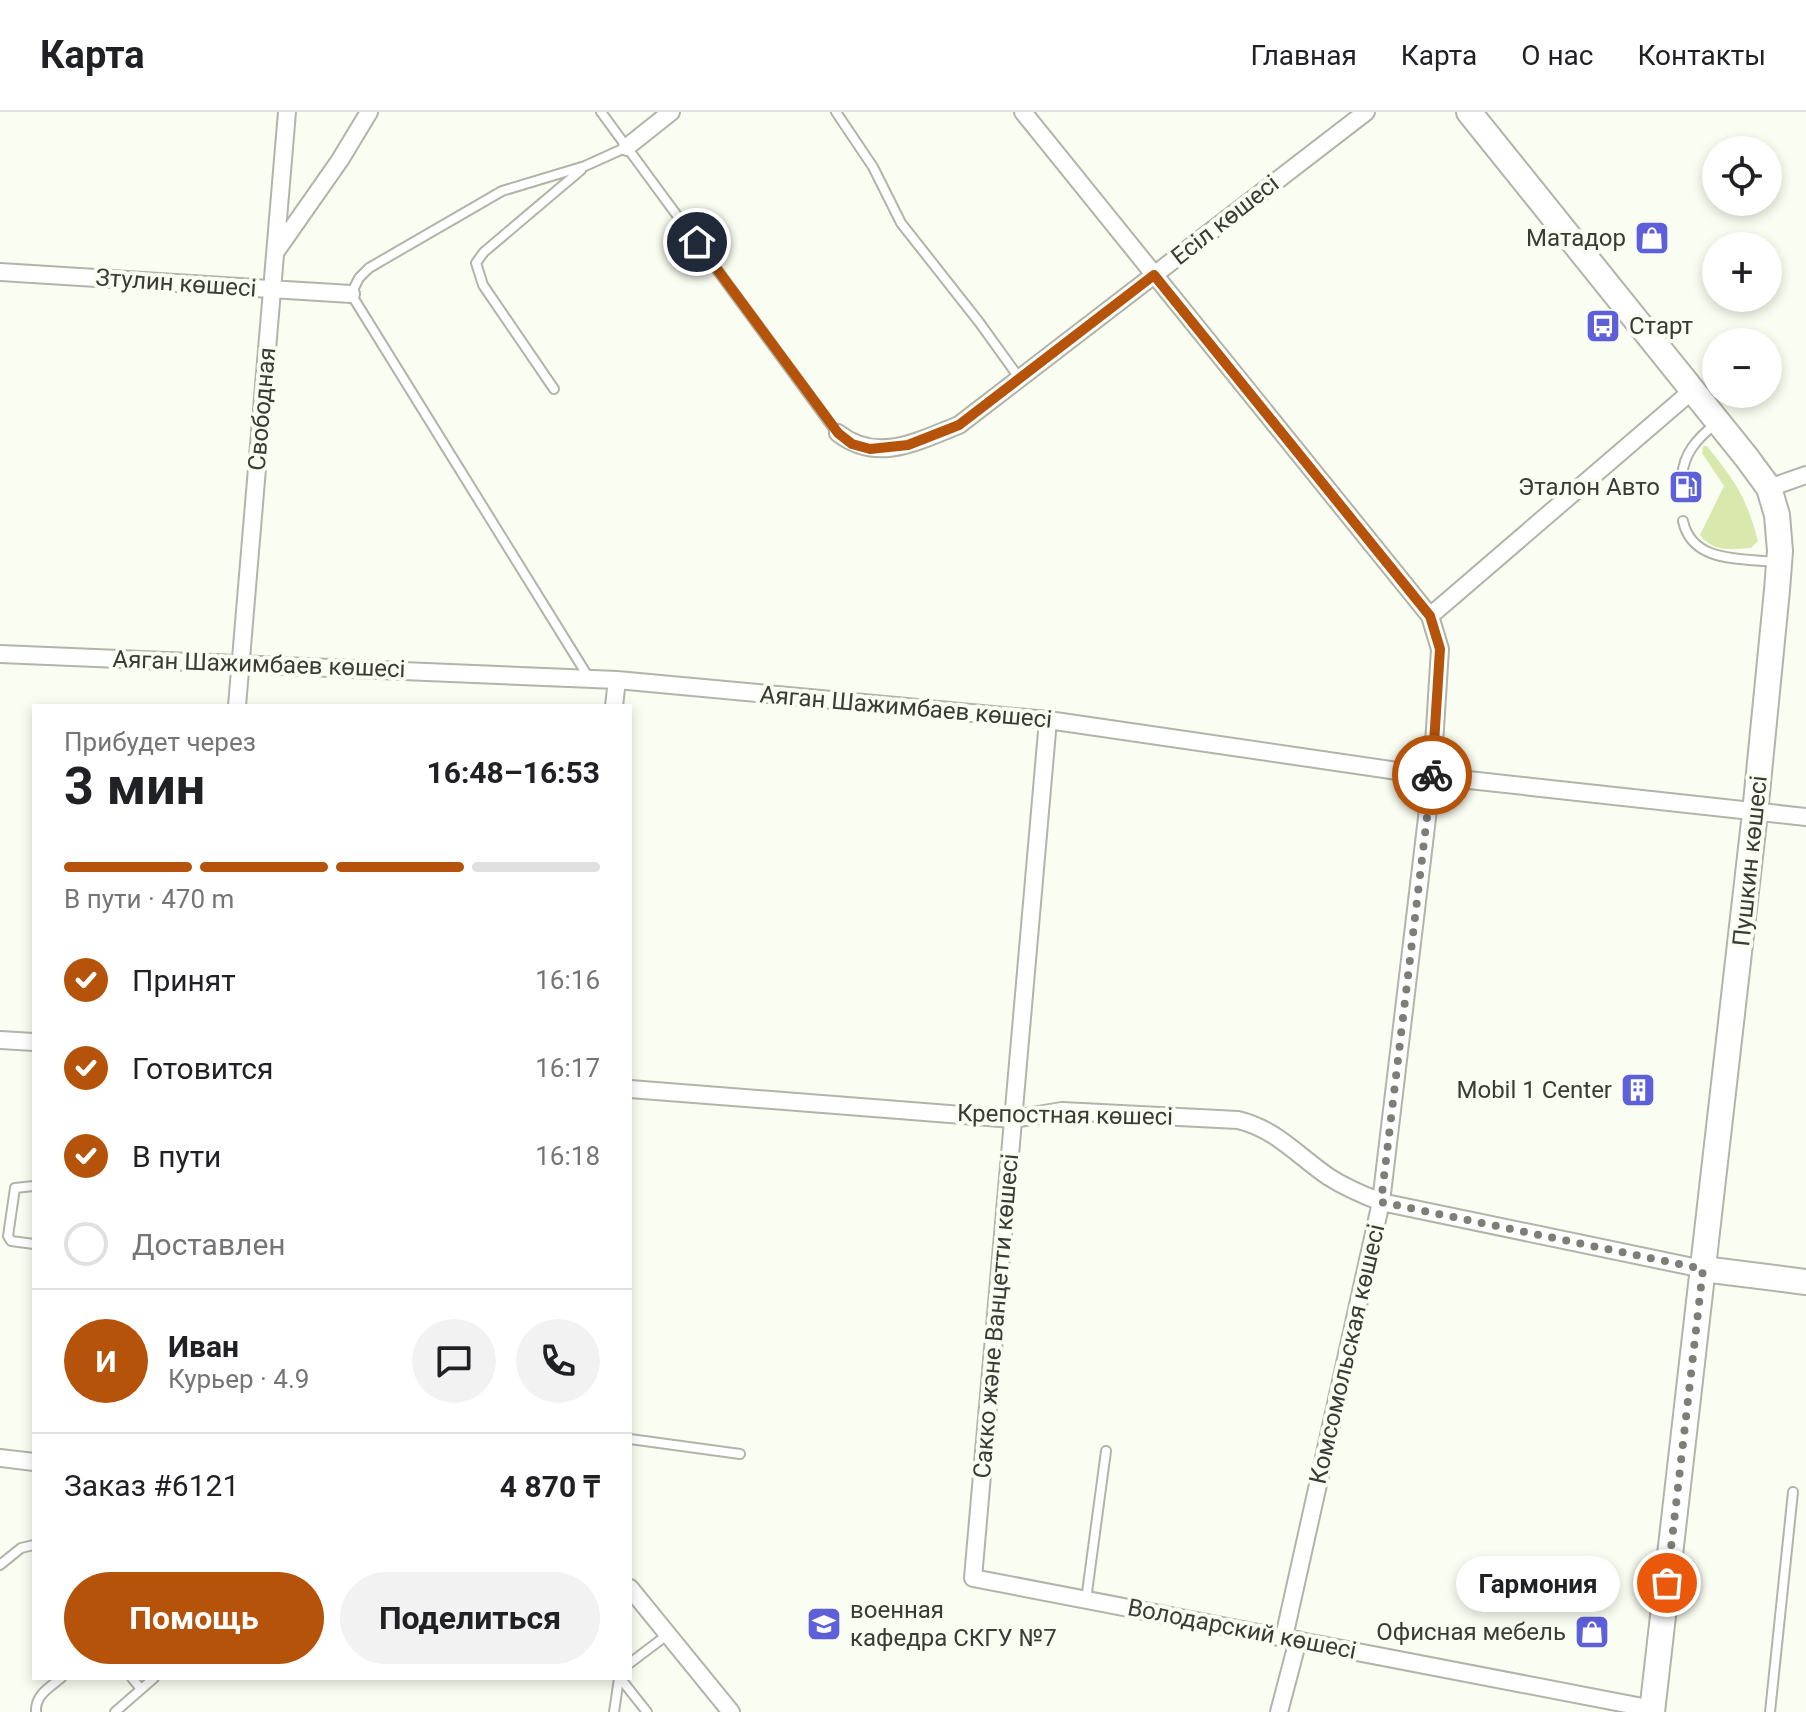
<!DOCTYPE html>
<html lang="ru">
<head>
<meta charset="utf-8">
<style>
  body { margin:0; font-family:Roboto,sans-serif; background:#f2f2f2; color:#202124; height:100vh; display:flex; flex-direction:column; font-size:30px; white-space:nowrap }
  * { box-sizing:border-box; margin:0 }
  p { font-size:26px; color:#757577 }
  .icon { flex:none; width:44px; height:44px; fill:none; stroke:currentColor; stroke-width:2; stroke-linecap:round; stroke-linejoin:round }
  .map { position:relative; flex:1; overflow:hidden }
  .sheet { position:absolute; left:32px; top:592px; width:600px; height:976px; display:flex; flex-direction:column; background:#fff; border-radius:0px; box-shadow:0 4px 12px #0003 }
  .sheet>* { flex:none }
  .tools { position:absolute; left:1702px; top:24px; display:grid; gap:16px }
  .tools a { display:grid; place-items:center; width:80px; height:80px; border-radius:50%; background:#fff; box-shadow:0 4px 12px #0003; font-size:40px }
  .pin { position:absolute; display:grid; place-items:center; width:68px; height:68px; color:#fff; margin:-34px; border:4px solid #fff; border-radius:50%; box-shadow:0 2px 8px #0007 }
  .courier { position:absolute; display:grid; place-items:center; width:80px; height:80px; margin:-40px; border:6px solid #b45309; border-radius:50%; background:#fff; color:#222; box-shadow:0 2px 10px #0007 }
  .bubble { position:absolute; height:56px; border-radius:28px; background:#fff; box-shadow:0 4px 12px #0003; font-size:26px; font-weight:700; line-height:56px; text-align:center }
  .summary em { font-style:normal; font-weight:700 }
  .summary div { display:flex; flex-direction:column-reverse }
  .summary { display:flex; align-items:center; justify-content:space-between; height:136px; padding:0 32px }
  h1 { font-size:52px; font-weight:700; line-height:60px }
  .bar { display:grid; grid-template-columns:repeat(4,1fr); gap:12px 8px; align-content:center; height:96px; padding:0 32px }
  .bar i { height:10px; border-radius:6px; background:#e0e0e0 }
  .bar .selected { background:#b45309 }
  .bar p { grid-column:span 4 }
  .line { display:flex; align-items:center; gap:20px; padding:0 32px; border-top:2px solid #e0e0e0 }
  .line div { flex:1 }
  .round { display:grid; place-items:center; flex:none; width:84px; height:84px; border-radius:42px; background:#f2f2f2 }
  ol { padding:0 32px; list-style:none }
  li { display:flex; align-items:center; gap:24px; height:88px }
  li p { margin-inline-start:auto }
  li .icon { padding:8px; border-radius:50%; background:#b45309; color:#fff; stroke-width:4 }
  li:last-child { color:#757577 }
  li i { width:44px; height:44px; border:4px solid #e0e0e0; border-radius:50% }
  .cta { display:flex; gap:16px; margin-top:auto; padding:16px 32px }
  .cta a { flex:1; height:92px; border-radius:48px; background:#b45309; color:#fff; font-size:32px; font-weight:700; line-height:92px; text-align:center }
  .cta a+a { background:#f2f2f2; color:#202124 }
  header { display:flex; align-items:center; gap:48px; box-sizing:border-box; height:112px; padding:0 40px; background:#fff; border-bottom:2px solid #e0e0e0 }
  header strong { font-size:38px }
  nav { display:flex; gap:44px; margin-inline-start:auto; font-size:28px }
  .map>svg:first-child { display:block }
  .green { fill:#d9e8ac }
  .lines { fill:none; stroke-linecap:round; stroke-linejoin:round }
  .lane-casing { stroke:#b1b4a8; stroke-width:12 }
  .street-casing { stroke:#b1b4a8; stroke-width:20 }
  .secondary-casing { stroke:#b1b4a8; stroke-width:28 }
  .lane { stroke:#fff; stroke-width:8 }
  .street { stroke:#fff; stroke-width:16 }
  .secondary { stroke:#fff; stroke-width:24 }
  .done { stroke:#7d7f77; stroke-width:8; stroke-dasharray:0 14.4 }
  .route { stroke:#b45309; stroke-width:10 }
  .labels { text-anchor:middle; stroke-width:8; stroke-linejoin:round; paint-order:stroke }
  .street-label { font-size:24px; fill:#3a3b36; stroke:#fafdf1 }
  .poi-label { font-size:24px; fill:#3a3b36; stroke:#fafdf1; text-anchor:end }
</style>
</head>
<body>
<header>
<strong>Карта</strong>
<nav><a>Главная</a><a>Карта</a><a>О нас</a><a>Контакты</a></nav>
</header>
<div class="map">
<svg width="1806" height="1600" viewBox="0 0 1806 1600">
  <rect width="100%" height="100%" fill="#fafdf1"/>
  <!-- green -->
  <path class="green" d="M 1703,334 L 1707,334 C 1736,371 1746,384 1758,429 L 1751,436 C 1730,437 1714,441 1700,423 L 1724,374 L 1702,341 Z"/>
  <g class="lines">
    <!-- lane casing -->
    <g class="lane-casing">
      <path id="lane" d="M 601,0 L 837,321
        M 836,0 L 873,55 L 901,111 L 979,210 L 1020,267
        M 554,277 L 483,173 L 476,151 L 484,140 L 581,58
        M 1682,364 C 1684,341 1697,327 1714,313
        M 1683,409 C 1692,451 1740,446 1775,450
        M 589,566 L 351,182 L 359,166 L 369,156 L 502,79 L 585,54 L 627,35
        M 34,1074 L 15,1076 L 8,1124 L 11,1129 L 34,1132
        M 630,1327 L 740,1342
        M 0,1453 L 21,1436 L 34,1433
        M 1086,1488 L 1106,1339
        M 630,1551 L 667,1523
        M 132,1566 L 141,1577
        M 620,1566 L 647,1600
        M 36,1600 C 35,1583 49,1576 61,1566
        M 115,1600 L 154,1566
        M 614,1600 L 619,1566
        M 1770,1600 L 1793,1380"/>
    </g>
    <!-- street casing -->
    <g class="street-casing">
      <path id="street" d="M 1023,0 L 1430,504 L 1440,537 L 1432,664 L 1381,1090 L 1284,1525
        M 627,35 L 671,0
        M 277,138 L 340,48 L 369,0
        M 0,160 L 351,182
        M 838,321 C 877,352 918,329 959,313 L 1366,0
        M 1769,376 L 1806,363
        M 1430,504 L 1694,277
        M 0,542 L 617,568 L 1048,608 L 1432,664 L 1806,705
        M 237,594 L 287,0
        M 614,594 L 617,568
        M 1048,608 L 973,1466 L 1653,1597
        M 0,928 L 34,930
        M 630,977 L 1013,1007 L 1062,999 L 1238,1008 C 1276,1017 1298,1044 1329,1065 C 1346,1076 1363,1083 1381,1090 L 1703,1157
        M 0,1346 L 34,1350
        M 630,1476 L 731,1600
        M 1279,1600 L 1298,1528"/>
    </g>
    <!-- secondary casing -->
    <g class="secondary-casing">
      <path id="secondary" d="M 1469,0 L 1747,346 L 1769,376 L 1777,403 L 1780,439 L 1777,478 L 1755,701 L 1652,1600
        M 1703,1157 L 1806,1170"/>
    </g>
    <!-- lane -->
    <use href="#lane" class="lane"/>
    <!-- street -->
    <use href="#street" class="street"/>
    <!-- secondary -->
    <use href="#secondary" class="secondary"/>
  </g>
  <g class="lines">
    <!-- done -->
    <path class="done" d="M 1432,663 L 1381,1090 L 1703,1157 L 1667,1471"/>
    <!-- route -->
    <path class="route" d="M 697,130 L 838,321 L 852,332 L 870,337 L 908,333 L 959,313 L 1154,163 L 1430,504 L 1440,537 L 1432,663"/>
  </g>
  <!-- icons -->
  <defs>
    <g id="shop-square" transform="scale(1.8)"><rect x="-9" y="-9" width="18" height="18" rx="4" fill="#5d60d8" stroke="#fafdf1"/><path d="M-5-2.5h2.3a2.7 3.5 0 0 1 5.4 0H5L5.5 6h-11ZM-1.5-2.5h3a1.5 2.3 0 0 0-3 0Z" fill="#fff"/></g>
    <g id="bus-square" transform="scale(1.8)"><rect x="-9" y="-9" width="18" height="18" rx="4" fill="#5d60d8" stroke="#fafdf1"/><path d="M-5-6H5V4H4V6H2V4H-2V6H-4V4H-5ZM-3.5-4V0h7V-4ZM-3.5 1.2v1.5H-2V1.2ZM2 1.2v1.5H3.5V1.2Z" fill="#fff"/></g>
    <g id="fuel-square" transform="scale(1.8)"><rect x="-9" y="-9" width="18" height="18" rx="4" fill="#5d60d8" stroke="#fafdf1"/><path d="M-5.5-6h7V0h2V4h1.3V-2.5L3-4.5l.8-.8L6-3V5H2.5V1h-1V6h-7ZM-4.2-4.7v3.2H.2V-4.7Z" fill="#fff"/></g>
    <g id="building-square" transform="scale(1.8)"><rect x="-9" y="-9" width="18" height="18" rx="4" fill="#5d60d8" stroke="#fafdf1"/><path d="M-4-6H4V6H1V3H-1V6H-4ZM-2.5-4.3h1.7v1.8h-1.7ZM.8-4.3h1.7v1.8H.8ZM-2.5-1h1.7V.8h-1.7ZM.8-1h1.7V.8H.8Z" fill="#fff"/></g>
    <g id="university-square" transform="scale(1.8)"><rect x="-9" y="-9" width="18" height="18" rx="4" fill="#5d60d8" stroke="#fafdf1"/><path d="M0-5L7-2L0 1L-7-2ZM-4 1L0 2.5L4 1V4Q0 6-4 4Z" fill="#fff"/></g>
  </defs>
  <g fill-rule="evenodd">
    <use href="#shop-square" x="1652" y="126"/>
    <use href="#bus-square" x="1603" y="214"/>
    <use href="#fuel-square" x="1686" y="375"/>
    <use href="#building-square" x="1638" y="978"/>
    <use href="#university-square" x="824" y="1512"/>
    <use href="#shop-square" x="1592" y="1520"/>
  </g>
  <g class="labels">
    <!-- street labels -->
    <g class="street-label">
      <text transform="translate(1225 108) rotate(-38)" y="8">Есіл көшесі</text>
      <text transform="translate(176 171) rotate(4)" y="8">Зтулин көшесі</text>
      <text transform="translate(262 297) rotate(-85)" y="8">Свободная</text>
      <text transform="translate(259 552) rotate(2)" y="8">Аяган Шажимбаев көшесі</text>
      <text transform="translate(906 595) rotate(5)" y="8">Аяган Шажимбаев көшесі</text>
      <text transform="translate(1750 749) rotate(-84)" y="8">Пушкин көшесі</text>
      <text transform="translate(1065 1003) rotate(1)" y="8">Крепостная көшесі</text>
      <text transform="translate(996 1204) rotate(-85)" y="8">Сакко және Ванцетти көшесі</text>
      <text transform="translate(1347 1242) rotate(-77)" y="8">Комсомольская көшесі</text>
      <text transform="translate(1242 1517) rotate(11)" y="8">Володарский көшесі</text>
    </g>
    <!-- poi labels -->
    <g class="poi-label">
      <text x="1626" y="134">Матадор</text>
      <text x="1629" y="222" text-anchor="start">Старт</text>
      <text x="1660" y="383">Эталон Авто</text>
      <text x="1612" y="986">Mobil 1 Center</text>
      <text x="850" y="1506" text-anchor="start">военная<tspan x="850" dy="28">кафедра СКГУ №7</tspan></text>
      <text x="1566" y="1528">Офисная мебель</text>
    </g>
  </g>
</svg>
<div class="tools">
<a><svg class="icon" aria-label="locate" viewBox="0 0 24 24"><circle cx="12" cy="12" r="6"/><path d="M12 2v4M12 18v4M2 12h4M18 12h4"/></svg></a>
<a>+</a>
<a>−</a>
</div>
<div class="pin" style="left:1667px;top:1471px;background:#ea580c"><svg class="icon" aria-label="bag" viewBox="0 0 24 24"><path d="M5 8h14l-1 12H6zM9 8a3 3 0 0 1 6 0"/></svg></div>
<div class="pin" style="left:697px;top:130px;background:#1f2937"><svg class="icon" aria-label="home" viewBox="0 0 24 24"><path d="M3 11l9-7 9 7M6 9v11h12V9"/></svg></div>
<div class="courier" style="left:1432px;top:663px"><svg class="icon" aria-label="bike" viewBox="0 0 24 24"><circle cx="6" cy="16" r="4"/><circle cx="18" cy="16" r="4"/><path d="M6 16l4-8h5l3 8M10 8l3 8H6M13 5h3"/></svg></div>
<div class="bubble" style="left:1456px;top:1444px;width:164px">Гармония</div>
<section class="sheet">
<div class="summary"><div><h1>3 мин</h1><p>Прибудет через</p></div><em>16:48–16:53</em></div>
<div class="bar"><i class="selected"></i><i class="selected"></i><i class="selected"></i><i></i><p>В пути · 470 m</p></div>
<ol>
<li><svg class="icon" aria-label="check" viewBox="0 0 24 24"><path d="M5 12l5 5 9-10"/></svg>Принят<p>16:16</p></li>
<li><svg class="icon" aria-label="check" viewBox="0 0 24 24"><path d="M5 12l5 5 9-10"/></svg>Готовится<p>16:17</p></li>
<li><svg class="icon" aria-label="check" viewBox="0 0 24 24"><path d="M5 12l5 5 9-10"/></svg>В пути<p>16:18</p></li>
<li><i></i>Доставлен</li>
</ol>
<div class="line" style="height:144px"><b class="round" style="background:#b45309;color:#fff">И</b><div><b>Иван</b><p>Курьер · 4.9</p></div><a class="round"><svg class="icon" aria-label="chat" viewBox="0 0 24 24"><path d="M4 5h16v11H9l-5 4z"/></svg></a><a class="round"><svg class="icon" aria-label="phone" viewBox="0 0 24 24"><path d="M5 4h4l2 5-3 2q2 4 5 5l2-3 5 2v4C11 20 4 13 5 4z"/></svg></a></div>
<div class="line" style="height:104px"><div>Заказ #6121</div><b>4 870 ₸</b></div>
<div class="cta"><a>Помощь</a><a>Поделиться</a></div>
</section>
</div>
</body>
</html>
